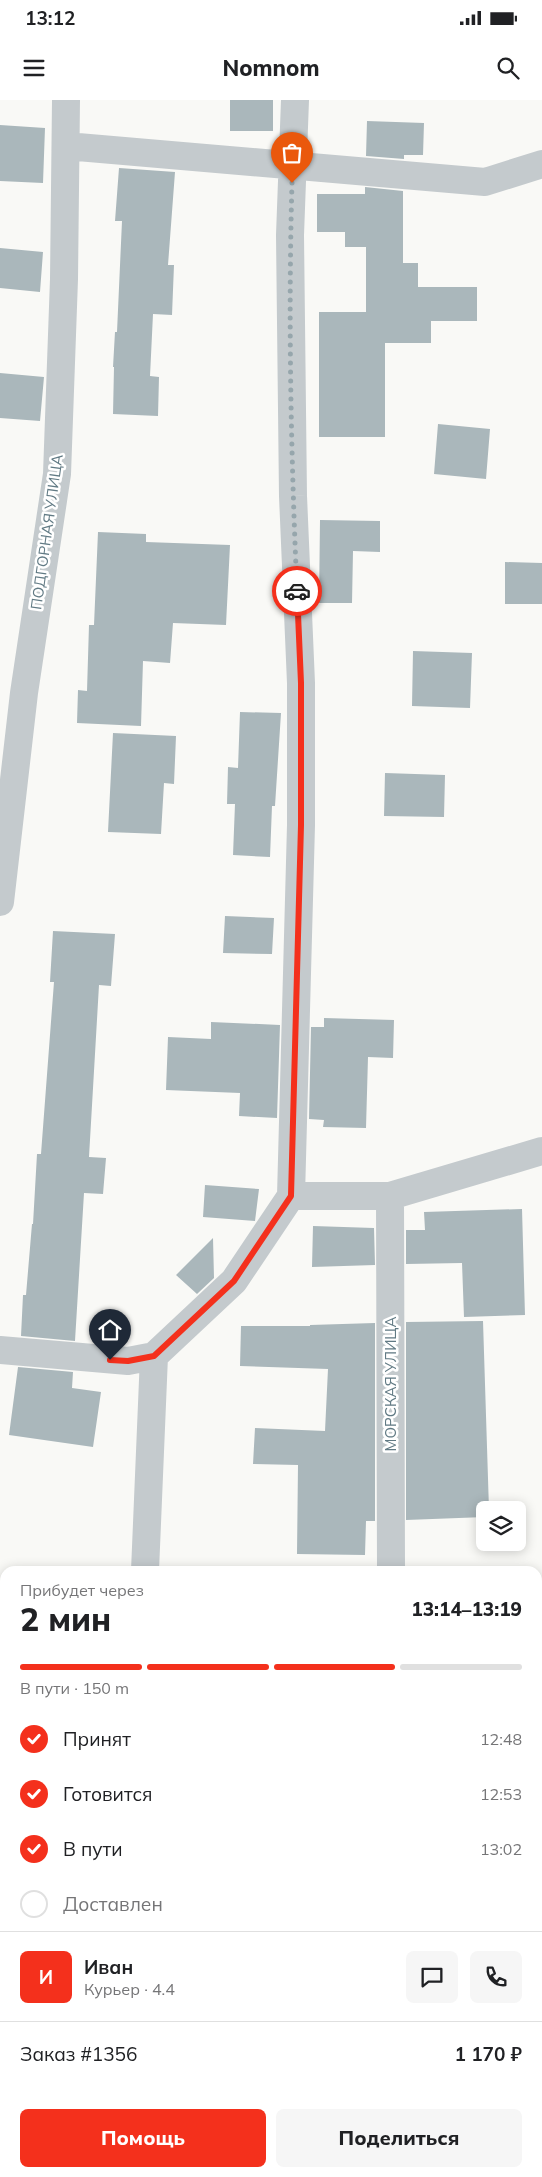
<!DOCTYPE html>
<html lang="ru">
<head>
<meta charset="utf-8">
<style>
  body { margin:0; font-family:Mulish,sans-serif; background:#f6f6f6; color:#202124; height:100vh; display:flex; flex-direction:column; font-size:19px; white-space:nowrap }
  * { box-sizing:border-box; margin:0 }
  p { font-size:16px; color:#757577 }
  .icon { flex:none; width:28px; height:28px; fill:none; stroke:currentColor; stroke-width:2; stroke-linecap:round; stroke-linejoin:round }
  .map { position:relative; flex:1; overflow:hidden }
  .drawer { position:absolute; left:0px; top:1466px; width:542px; height:611px; display:flex; flex-direction:column; background:#fff; border-radius:15px 15px 0 0; box-shadow:0 2px 12px #0003 }
  .drawer>* { flex:none }
  .tools { position:absolute; left:476px; top:1401px; display:grid; gap:10px }
  .tools a { display:grid; place-items:center; width:50px; height:50px; border-radius:8px; background:#fff; box-shadow:0 2px 12px #0003; font-size:25px }
  .pin { position:absolute; display:grid; place-items:center; width:42px; height:42px; color:#fff; margin:-51px -21px; border-radius:50% 50% 50% 0; rotate:-45deg; box-shadow:0 0 5px #0007 }
  .pin .icon { rotate:45deg }
  .courier { position:absolute; display:grid; place-items:center; width:50px; height:50px; margin:-25px; border:4px solid #f4301c; border-radius:50%; background:#fff; color:#222; box-shadow:0 1px 6px #0007 }
  .headline em { font-style:normal; font-weight:800 }
  .headline div { display:flex; flex-direction:column-reverse }
  .headline { display:flex; align-items:center; justify-content:space-between; height:85px; padding:0 20px }
  h1 { font-size:32px; font-weight:800; line-height:38px }
  .bar { display:grid; grid-template-columns:repeat(4,1fr); gap:8px 5px; align-content:center; height:60px; padding:0 20px }
  .bar i { height:6px; border-radius:4px; background:#e0e0e0 }
  .bar .active { background:#f4301c }
  .bar p { grid-column:span 4 }
  .line { display:flex; align-items:center; gap:12px; padding:0 20px; border-top:1px solid #e0e0e0 }
  .line div { flex:1 }
  .round { display:grid; place-items:center; flex:none; width:52px; height:52px; border-radius:8px; background:#f6f6f6 }
  ol { padding:0 20px; list-style:none }
  li { display:flex; align-items:center; gap:15px; height:55px }
  li p { margin-inline-start:auto }
  li .icon { padding:5px; border-radius:50%; background:#f4301c; color:#fff; stroke-width:4 }
  li:last-child { color:#757577 }
  li i { width:28px; height:28px; border:2px solid #e0e0e0; border-radius:50% }
  .action { display:flex; gap:10px; margin-top:auto; padding:10px 20px }
  .action a { flex:1; height:58px; border-radius:8px; background:#f4301c; color:#fff; font-size:20px; font-weight:800; line-height:58px; text-align:center }
  .action a+a { background:#f6f6f6; color:#202124 }
  .status { display:flex; justify-content:space-between; align-items:center; height:35px; padding:0 25px; background:#fff; direction:ltr }
  .status svg { height:14px; fill:currentColor }
  header { display:flex; justify-content:space-between; align-items:center; height:65px; padding:0 20px; background:#fff; font-size:22px; font-weight:800 }
  .map>svg:first-child { display:block }
  .building { fill:#aab7bb }
  .lines { fill:none; stroke-linecap:round; stroke-linejoin:round }
  .minor { stroke:#c4cacd; stroke-width:28 }
  .done { stroke:#96a6ac; stroke-width:5; stroke-dasharray:0 9 }
  .route { stroke:#f4301c; stroke-width:6 }
  .labels { text-anchor:middle; stroke-width:5; stroke-linejoin:round; paint-order:stroke }
  .street-label { font-size:15px; fill:#617a84; stroke:#fff }
</style>
</head>
<body>
<div class="status"><b>13:12</b><svg viewBox="0 0 49 12"><path d="M0 12V9h3v3zM5 12V6h3v6zM10 12V3h3v9zM15 12V0h3v12zM26 1h20v11H26zM47 4h2v5h-2z"/></svg></div>
<header><svg class="icon" aria-label="menu" viewBox="0 0 24 24"><path d="M4 6h16M4 12h16M4 18h16"/></svg>Nomnom<svg class="icon" aria-label="search" viewBox="0 0 24 24"><circle cx="10" cy="10" r="6"/><path d="M15 15l6 6"/></svg></header>
<div class="map">
<svg width="542" height="2077" viewBox="0 0 542 2077">
  <rect width="100%" height="100%" fill="#f9f9f6"/>
  <!-- building -->
  <path class="building" d="M 230,0 L 273,0 L 273,31 L 230,31 Z
    M 367,21 L 424,23 L 423,55 L 404,55 L 404,59 L 366,56 Z
    M 0,25 L 45,28 L 43,83 L 0,81 Z
    M 119,68 L 175,72 L 168,165 L 174,165 L 172,215 L 153,214 L 150,276 L 159,277 L 158,316 L 113,314 L 114,267 L 113,267 L 115,232 L 117,232 L 122,121 L 115,121 Z
    M 365,87 L 403,91 L 403,163 L 418,163 L 418,187 L 477,187 L 477,221 L 431,221 L 431,243 L 385,243 L 385,337 L 319,337 L 319,212 L 366,212 L 366,147 L 345,147 L 345,132 L 317,132 L 317,94 L 365,94 Z
    M 0,148 L 43,152 L 40,192 L 0,188 Z
    M 0,273 L 44,277 L 40,321 L 0,318 Z
    M 438,324 L 490,329 L 486,379 L 434,374 Z
    M 320,420 L 380,421 L 380,452 L 353,451 L 352,503 L 319,503 Z
    M 98,432 L 146,434 L 146,442 L 230,445 L 226,525 L 173,523 L 170,563 L 143,561 L 141,626 L 77,623 L 78,590 L 87,591 L 89,525 L 94,525 Z
    M 505,462 L 542,463 L 542,504 L 505,504 Z
    M 413,551 L 472,553 L 470,608 L 412,606 Z
    M 240,612 L 281,613 L 275,706 L 272,706 L 270,757 L 233,755 L 235,704 L 227,704 L 228,667 L 238,668 Z
    M 113,633 L 176,636 L 174,684 L 164,683 L 161,734 L 108,732 Z
    M 385,673 L 445,675 L 444,717 L 384,716 Z
    M 225,816 L 274,818 L 272,854 L 223,853 Z
    M 53,831 L 115,834 L 111,886 L 99,885 L 89,1057 L 106,1058 L 103,1094 L 84,1093 L 75,1241 L 21,1236 L 23,1195 L 26,1195 L 32,1124 L 33,1124 L 37,1054 L 41,1054 L 54,882 L 50,882 Z
    M 324,918 L 394,920 L 393,958 L 368,957 L 366,1028 L 323,1027 L 324,1020 L 309,1019 L 311,927 L 324,927 Z
    M 211,922 L 280,925 L 277,1018 L 239,1016 L 240,993 L 166,990 L 168,937 L 211,939 Z
    M 205,1085 L 259,1089 L 255,1121 L 203,1117 Z
    M 522,1109 L 525,1215 L 464,1217 L 462,1163 L 406,1164 L 406,1130 L 425,1130 L 424,1112 Z
    M 313,1126 L 374,1128 L 375,1165 L 312,1167 Z
    M 213,1138 L 214,1178 L 197,1194 L 176,1175 Z
    M 483,1221 L 489,1410 L 485,1410 L 485,1417 L 406,1420 L 406,1222 Z
    M 375,1223 L 375,1421 L 366,1421 L 365,1455 L 297,1454 L 298,1365 L 253,1364 L 255,1328 L 325,1331 L 328,1269 L 240,1266 L 241,1226 L 310,1226 L 310,1225 Z
    M 18,1267 L 73,1272 L 72,1288 L 101,1292 L 93,1347 L 9,1335 Z"/>
  <g class="lines">
    <!-- minor -->
    <path class="minor" d="M 66,46 L 485,82 L 542,64
      M 0,802 L 24,593 L 57,374 L 64,179 L 66,0
      M 291,1096 L 301,725 L 301,583 L 293,396 L 290,135 L 295,0
      M 390,1096 L 391,1471
      M 0,1250 L 128,1261 L 154,1256 L 234,1181 L 291,1096 L 390,1096 L 542,1051
      M 145,1471 L 154,1256
      M 393,2072 L 393,2077
      M 122,2077 L 122,2072"/>
  </g>
  <g class="lines">
    <!-- done -->
    <path class="done" d="M 292,83 C 288,219 291,355 297,491"/>
    <!-- route -->
    <path class="route" d="M 110,1260 L 128,1261 L 154,1256 L 234,1181 L 291,1096 L 301,725 L 301,583 L 297,491"/>
  </g>
  <g class="labels">
    <!-- street labels -->
    <g class="street-label">
      <text transform="translate(47 432) rotate(-82)" y="5">ПОДГОРНАЯ УЛИЦА</text>
      <text transform="translate(391 1284) rotate(-90)" y="5">МОРСКАЯ УЛИЦА</text>
    </g>
  </g>
</svg>
<div class="tools">
<a><svg class="icon" aria-label="layers" viewBox="0 0 24 24"><path d="M12 4l9 5-9 5-9-5zM3 14l9 5 9-5"/></svg></a>
</div>
<div class="pin" style="left:292px;top:83px;background:#ea580c"><svg class="icon" aria-label="bag" viewBox="0 0 24 24"><path d="M5 8h14l-1 12H6zM9 8a3 3 0 0 1 6 0"/></svg></div>
<div class="pin" style="left:110px;top:1260px;background:#1f2937"><svg class="icon" aria-label="home" viewBox="0 0 24 24"><path d="M3 11l9-7 9 7M6 9v11h12V9"/></svg></div>
<div class="courier" style="left:297px;top:491px"><svg class="icon" aria-label="car" viewBox="0 0 24 24"><path d="M5 17H2v-5l4-1 3-4h7l3 4 3 1v5h-3M9 17h6M6 11h13"/><circle cx="7" cy="17" r="2"/><circle cx="17" cy="17" r="2"/></svg></div>
<section class="drawer">
<div class="headline"><div><h1>2 мин</h1><p>Прибудет через</p></div><em>13:14–13:19</em></div>
<div class="bar"><i class="active"></i><i class="active"></i><i class="active"></i><i></i><p>В пути · 150 m</p></div>
<ol>
<li><svg class="icon" aria-label="check" viewBox="0 0 24 24"><path d="M5 12l5 5 9-10"/></svg>Принят<p>12:48</p></li>
<li><svg class="icon" aria-label="check" viewBox="0 0 24 24"><path d="M5 12l5 5 9-10"/></svg>Готовится<p>12:53</p></li>
<li><svg class="icon" aria-label="check" viewBox="0 0 24 24"><path d="M5 12l5 5 9-10"/></svg>В пути<p>13:02</p></li>
<li><i></i>Доставлен</li>
</ol>
<div class="line" style="height:90px"><b class="round" style="background:#f4301c;color:#fff">И</b><div><b>Иван</b><p>Курьер · 4.4</p></div><a class="round"><svg class="icon" aria-label="chat" viewBox="0 0 24 24"><path d="M4 5h16v11H9l-5 4z"/></svg></a><a class="round"><svg class="icon" aria-label="phone" viewBox="0 0 24 24"><path d="M5 4h4l2 5-3 2q2 4 5 5l2-3 5 2v4C11 20 4 13 5 4z"/></svg></a></div>
<div class="line" style="height:65px"><div>Заказ #1356</div><b>1 170 ₽</b></div>
<div class="action"><a>Помощь</a><a>Поделиться</a></div>
</section>
</div>
</body>
</html>
